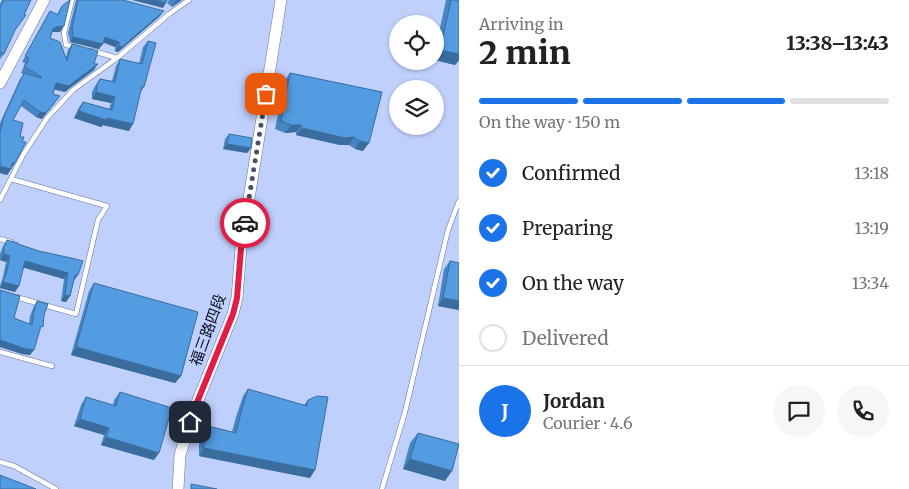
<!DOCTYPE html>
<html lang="en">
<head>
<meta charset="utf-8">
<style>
  body { margin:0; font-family:Merriweather,"Noto Sans TC",serif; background:#f6f6f6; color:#222; height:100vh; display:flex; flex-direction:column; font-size:19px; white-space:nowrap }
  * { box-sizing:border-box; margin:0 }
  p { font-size:16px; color:#767676 }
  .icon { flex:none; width:28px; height:28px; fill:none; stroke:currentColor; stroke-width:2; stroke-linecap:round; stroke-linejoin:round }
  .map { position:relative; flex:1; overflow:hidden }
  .panel { display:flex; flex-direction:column; background:#fff; width:450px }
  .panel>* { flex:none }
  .buttons { position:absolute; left:389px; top:15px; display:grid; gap:10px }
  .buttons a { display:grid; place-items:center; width:55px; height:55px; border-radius:50%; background:#fff; box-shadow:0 1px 4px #0004; font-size:25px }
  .pin { position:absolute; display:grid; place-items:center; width:42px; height:42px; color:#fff; margin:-21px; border-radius:10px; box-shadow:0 2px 8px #0006 }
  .courier { position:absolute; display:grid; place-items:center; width:50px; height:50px; margin:-25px; border:4px solid #e11d48; border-radius:50%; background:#fff; color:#222; box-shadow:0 1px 6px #0007 }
  .headline em { font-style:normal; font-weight:800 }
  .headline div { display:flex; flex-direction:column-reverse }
  .headline { display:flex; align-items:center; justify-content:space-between; height:85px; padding:0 20px }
  h1 { font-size:32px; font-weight:800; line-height:38px }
  .bar { display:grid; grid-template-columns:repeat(4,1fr); gap:8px 5px; align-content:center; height:60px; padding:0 20px }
  .bar i { height:6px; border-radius:4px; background:#e0e0e0 }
  .bar .on { background:#1a73e8 }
  .bar p { grid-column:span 4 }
  .line { display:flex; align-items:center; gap:12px; padding:0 20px; border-top:1px solid #e0e0e0 }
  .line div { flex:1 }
  .round { display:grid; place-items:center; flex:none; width:52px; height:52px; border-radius:26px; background:#f6f6f6 }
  ol { padding:0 20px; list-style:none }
  li { display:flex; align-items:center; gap:15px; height:55px }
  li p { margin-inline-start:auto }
  li .icon { padding:5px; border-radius:50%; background:#1a73e8; color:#fff; stroke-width:4 }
  li:last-child { color:#767676 }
  li i { width:28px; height:28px; border:2px solid #e0e0e0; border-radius:50% }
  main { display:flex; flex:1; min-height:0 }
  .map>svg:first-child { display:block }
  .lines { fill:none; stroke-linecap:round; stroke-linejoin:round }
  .service-casing { stroke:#63729a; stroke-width:5.5 }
  .tertiary-casing { stroke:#63729a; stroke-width:12 }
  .service { stroke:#fff; stroke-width:4.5 }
  .tertiary { stroke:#fff; stroke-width:11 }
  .wall { fill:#4786c2 }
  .shaded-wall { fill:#3a6d9e }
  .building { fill:#539ce1; stroke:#3a6d9e }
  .done { stroke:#475069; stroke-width:5; stroke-dasharray:0 9 }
  .route { stroke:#e11d48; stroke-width:6 }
  .labels { text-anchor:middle; stroke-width:4.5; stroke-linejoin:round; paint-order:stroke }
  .street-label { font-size:15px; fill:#060b1a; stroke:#c0d0fd }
</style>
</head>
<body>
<main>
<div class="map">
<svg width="459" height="489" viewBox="0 0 459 489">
  <rect width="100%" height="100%" fill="#c0d0fd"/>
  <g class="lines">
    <!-- service casing -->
    <g class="service-casing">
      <path id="service" d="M 72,0 L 64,33 L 66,45 L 76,47
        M 93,51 L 117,58
        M 11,179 L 107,206 L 98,220 L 76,314 L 16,297
        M 0,200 L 23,155 L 47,118 L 73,90 L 117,58 L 169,14 L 189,0
        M 0,239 L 11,242
        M 0,352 L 52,366
        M 0,462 L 14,466 L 56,489
        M 382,489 L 405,412 L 448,230 L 459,201"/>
    </g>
    <!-- tertiary casing -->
    <g class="tertiary-casing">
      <path id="tertiary" d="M 0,83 L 44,0
        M 178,489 L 180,455 L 196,405 L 233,314 L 237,298 L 241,248 L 281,0"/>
    </g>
    <!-- service -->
    <use href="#service" class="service"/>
    <!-- tertiary -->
    <use href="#tertiary" class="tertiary"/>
  </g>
  <!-- wall -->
  <path class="wall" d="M 2,0 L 31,0 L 15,30 L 4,54 L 0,59 L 0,4 Z
    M 76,0 L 123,0 L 160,16 L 118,52 L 115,51 L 115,47 L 103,42 L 99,49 L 70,42 L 68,33 Z
    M 169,0 L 182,0 L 172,7 L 167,3 Z
    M 446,0 L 459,0 L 459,60 L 455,65 L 435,60 L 435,51 Z
    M 62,6 L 60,32 L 52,32 L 50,38 L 66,57 L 68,50 L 72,44 L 94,64 L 94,70 L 71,87 L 65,92 L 54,89 L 53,94 L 60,96 L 42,119 L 36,117 L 21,106 L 13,120 L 20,137 L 15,163 L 7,175 L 0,173 L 0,123 L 20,79 L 24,74 L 21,73 L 25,63 L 22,62 L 50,11 L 57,14 Z
    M 148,41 L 144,87 L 140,93 L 129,131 L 103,125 L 101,127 L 74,118 L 78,109 L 83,102 L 109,109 L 111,103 L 92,99 L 92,92 L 95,86 L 100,79 L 112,81 L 116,66 L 120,59 L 139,64 L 143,47 Z
    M 290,73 L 382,92 L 363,151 L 355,149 L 349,145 L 340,145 L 296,135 L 296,132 L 285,133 L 275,129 L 285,80 Z
    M 229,134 L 251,148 L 247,153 L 223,149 L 225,139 Z
    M 7,240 L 18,244 L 78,275 L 74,281 L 70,296 L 66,302 L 61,301 L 64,279 L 24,267 L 15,292 L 0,288 L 0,286 L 3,277 L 6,262 L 0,260 L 0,254 L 3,246 Z
    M 450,261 L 459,263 L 459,310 L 438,306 L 444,269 Z
    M 94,283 L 181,376 L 175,383 L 71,355 L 89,291 Z
    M 0,290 L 14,318 L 29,324 L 30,316 L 34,306 L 37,301 L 39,332 L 30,355 L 22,354 L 0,347 Z
    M 248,389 L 304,405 L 308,400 L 310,478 L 199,456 L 199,444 L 203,434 L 208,426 L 232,432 L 236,417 L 243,396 Z
    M 120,392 L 154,460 L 101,445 L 104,435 L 74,426 L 81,405 L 86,397 L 113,405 L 114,400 Z
    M 418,433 L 445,481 L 403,469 L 410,443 Z"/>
  <!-- shaded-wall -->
  <path class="shaded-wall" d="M 132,0 L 154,0 L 166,3 L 163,8 Z
    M 178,0 L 182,0 L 172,7 L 175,2 Z
    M 164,11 L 160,16 L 118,52 L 115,51 L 119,46 Z
    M 64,26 L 60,32 L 52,32 L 53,29 L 56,27 Z
    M 73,37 L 103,44 L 99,49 L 70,42 Z
    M 105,37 L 119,42 L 115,47 L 102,42 Z
    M 440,50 L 459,54 L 459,60 L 455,65 L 435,60 L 435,57 Z
    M 98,64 L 94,70 L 71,87 L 65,92 L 52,89 L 56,83 L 75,81 Z
    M 96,92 L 115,97 L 111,103 L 92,99 Z
    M 60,96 L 42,119 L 36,117 L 40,112 Z
    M 79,111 L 107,118 L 133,124 L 129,131 L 103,125 L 101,127 L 74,118 Z
    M 291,125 L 301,125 L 296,132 L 285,133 Z
    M 302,128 L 354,137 L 349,145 L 340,145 L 296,135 Z
    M 360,141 L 369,143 L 363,151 L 355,149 Z
    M 227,144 L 251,148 L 247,153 L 223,149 Z
    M 12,163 L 15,163 L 7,175 L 0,173 L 0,166 Z
    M 4,254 L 10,256 L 6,262 L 0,260 Z
    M 25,261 L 68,273 L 64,279 L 21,267 Z
    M 3,282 L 19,286 L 15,292 L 0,288 L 0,287 Z
    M 65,295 L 70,296 L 66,302 L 61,301 Z
    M 443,298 L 459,301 L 459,310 L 438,306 Z
    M 0,340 L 34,350 L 30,355 L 22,354 L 0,347 Z
    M 76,347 L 181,376 L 175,383 L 71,355 Z
    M 80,419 L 109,428 L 104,435 L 74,426 Z
    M 106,437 L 159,453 L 154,460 L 101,445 Z
    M 204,448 L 315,470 L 310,478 L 199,456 Z
    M 410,459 L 452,471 L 445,481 L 403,469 Z"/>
  <!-- building -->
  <path class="building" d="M 4,0 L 31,0 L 24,15 L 26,15 L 15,30 L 4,54 L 0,52 L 0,8 Z
    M 70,0 L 64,26 L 56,27 L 53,29 L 50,38 L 60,42 L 67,61 L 72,44 L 98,51 L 94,64 L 98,64 L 75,81 L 69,86 L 56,83 L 53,94 L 60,96 L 46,113 L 40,112 L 24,100 L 13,120 L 23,123 L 20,137 L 24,137 L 22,142 L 26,142 L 15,163 L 12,163 L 11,169 L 0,166 L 0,132 L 4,116 L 24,73 L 41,78 L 42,77 L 25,67 L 29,58 L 25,56 L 50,11 L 58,15 L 62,6 Z
    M 78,0 L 123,0 L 164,11 L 122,47 L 119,46 L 119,42 L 105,37 L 103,44 L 73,37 L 72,28 Z
    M 154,0 L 167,0 L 166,3 Z
    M 451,0 L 459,0 L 459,54 L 440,50 Z
    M 148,41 L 156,43 L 144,87 L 142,86 L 133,124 L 107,118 L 106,120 L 79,111 L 83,102 L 112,110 L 115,97 L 96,92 L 97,85 L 100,79 L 115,82 L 120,59 L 142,64 Z
    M 290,73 L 382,92 L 369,143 L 360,141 L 354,137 L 345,138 L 302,128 L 301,125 L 291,125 L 281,121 Z
    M 229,134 L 252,138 L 251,148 L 227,144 Z
    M 7,240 L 18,243 L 18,244 L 39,251 L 71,258 L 83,261 L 78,275 L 75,275 L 70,296 L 65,295 L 68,273 L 25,261 L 19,286 L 3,282 L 7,271 L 10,256 L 4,254 L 4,248 Z
    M 450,261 L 459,263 L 459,301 L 443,298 Z
    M 94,283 L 198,312 L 181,376 L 76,347 Z
    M 0,290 L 20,296 L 14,318 L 32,325 L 34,311 L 37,301 L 48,304 L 44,315 L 43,327 L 41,326 L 34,350 L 26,349 L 0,340 Z
    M 248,389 L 307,406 L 308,400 L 317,396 L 328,397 L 315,470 L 204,448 L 204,437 L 208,426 L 236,433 L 242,409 Z
    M 120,392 L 172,408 L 159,453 L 106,437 L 109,428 L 80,419 L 86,397 L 116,406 Z
    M 418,433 L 459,444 L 452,471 L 410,459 Z
    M 0,475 L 36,489 L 0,489 Z
    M 191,484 L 217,489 L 191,489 Z"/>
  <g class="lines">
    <!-- done -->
    <path class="done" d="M 245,223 L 266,94"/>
    <!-- route -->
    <path class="route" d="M 190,422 L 196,405 L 233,314 L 237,298 L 241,248 L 245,223"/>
  </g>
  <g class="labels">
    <!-- street labels -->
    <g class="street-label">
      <text transform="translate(208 330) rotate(-70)" y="5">福三路四段</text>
    </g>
  </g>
</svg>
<div class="buttons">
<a><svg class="icon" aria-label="locate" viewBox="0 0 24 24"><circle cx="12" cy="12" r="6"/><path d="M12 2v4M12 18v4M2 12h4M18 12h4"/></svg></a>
<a><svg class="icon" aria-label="layers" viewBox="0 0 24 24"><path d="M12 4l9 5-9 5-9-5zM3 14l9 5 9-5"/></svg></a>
</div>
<div class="pin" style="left:266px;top:94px;background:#ea580c"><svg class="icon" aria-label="bag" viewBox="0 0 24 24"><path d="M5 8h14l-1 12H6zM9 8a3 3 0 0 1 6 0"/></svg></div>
<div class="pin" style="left:190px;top:422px;background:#1f2937"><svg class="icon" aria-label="home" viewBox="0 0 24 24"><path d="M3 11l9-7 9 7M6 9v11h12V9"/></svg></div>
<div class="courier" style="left:245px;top:223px"><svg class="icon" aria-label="car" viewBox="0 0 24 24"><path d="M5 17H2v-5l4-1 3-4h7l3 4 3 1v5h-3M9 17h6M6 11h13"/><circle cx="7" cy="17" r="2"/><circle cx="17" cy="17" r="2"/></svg></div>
</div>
<section class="panel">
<div class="headline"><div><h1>2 min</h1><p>Arriving in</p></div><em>13:38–13:43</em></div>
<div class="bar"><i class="on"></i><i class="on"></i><i class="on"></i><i></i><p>On the way · 150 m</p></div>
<ol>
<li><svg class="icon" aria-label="check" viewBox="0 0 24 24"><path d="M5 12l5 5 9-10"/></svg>Confirmed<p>13:18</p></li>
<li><svg class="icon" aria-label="check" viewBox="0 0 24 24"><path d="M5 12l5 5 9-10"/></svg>Preparing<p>13:19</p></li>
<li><svg class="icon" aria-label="check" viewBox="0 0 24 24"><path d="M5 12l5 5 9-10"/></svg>On the way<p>13:34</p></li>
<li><i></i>Delivered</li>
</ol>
<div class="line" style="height:90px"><b class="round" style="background:#1a73e8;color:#fff">J</b><div><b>Jordan</b><p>Courier · 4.6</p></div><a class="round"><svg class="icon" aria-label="chat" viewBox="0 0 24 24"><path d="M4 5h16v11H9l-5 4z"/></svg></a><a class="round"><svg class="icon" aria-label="phone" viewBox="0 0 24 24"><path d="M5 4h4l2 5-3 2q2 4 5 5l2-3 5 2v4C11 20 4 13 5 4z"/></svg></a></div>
</section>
</main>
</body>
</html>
